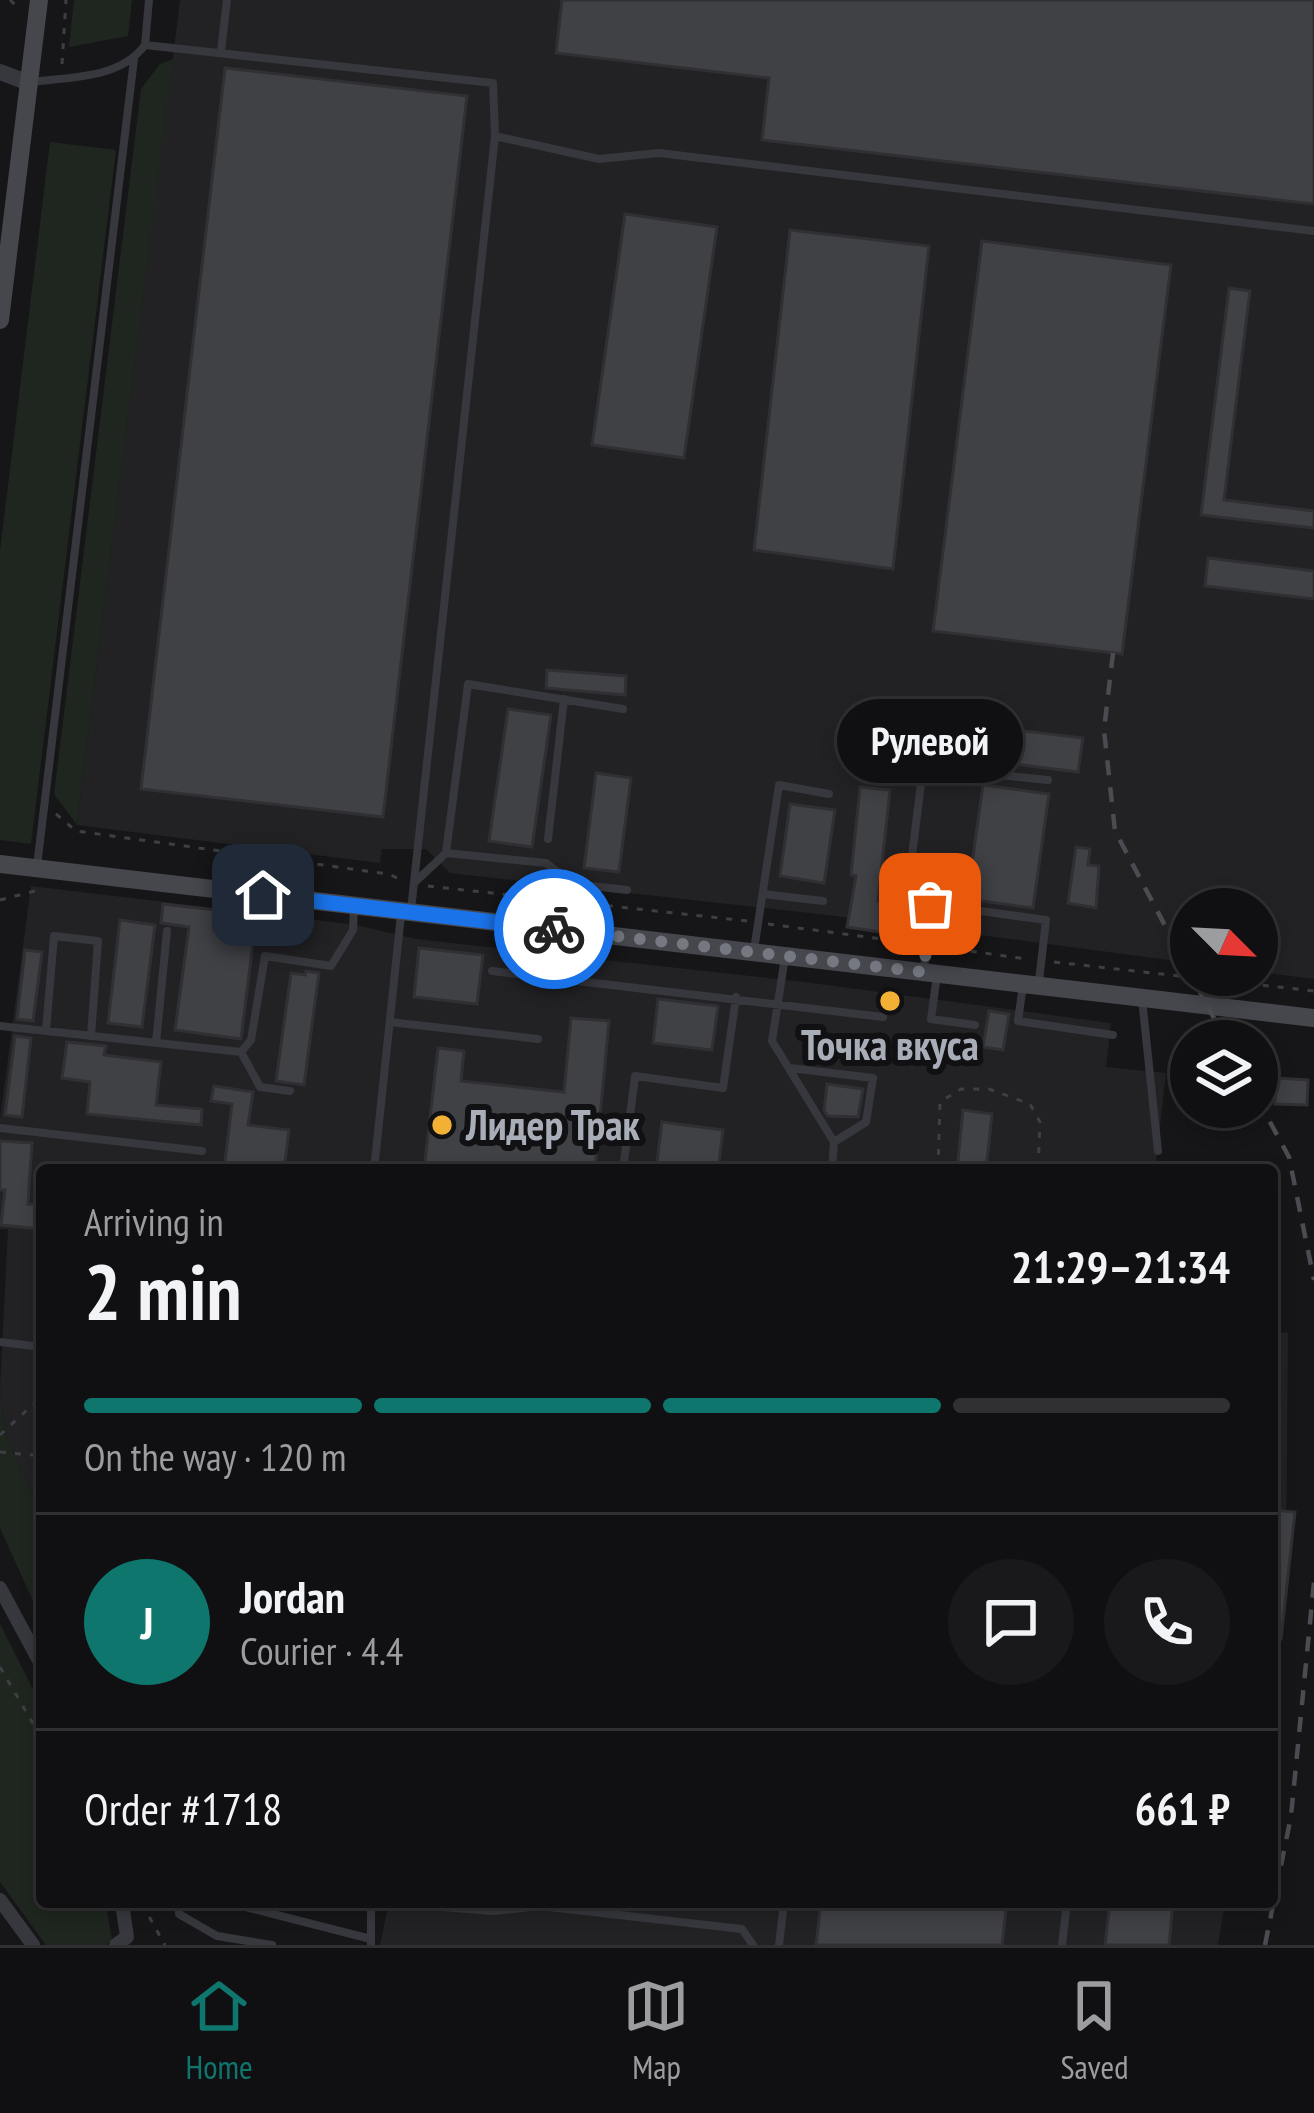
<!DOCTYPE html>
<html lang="en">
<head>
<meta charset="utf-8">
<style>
  body { margin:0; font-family:"PT Sans Narrow",sans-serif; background:#19191b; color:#f1f3f6; height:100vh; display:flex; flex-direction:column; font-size:45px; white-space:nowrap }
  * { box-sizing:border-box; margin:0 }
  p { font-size:39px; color:#9c9d9f }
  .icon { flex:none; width:66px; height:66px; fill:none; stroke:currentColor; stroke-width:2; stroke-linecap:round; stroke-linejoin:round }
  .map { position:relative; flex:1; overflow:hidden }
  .sheet { position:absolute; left:36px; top:1164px; width:1242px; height:744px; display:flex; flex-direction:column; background:#101012; border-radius:12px; box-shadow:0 6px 18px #0003,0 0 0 3px #303032 }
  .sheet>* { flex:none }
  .needle { width:78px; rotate:114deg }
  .tools { position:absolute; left:1170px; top:888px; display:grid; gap:24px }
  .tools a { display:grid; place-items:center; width:108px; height:108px; border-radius:50%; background:#101012; box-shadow:0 6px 18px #0003,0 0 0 3px #303032; font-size:60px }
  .pin { position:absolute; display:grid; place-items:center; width:102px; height:102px; color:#fff; margin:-51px; border-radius:24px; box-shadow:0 6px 18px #0006 }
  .courier { position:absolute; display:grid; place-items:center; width:120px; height:120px; margin:-60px; border:9px solid #1a73e8; border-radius:50%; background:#fff; color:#222; box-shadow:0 3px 15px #0007 }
  .bubble { position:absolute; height:84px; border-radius:42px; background:#101012; box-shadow:0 6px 18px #0003,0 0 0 3px #303032; font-size:39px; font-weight:700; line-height:84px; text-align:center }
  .summary em { font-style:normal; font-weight:700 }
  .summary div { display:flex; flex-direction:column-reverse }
  .summary { display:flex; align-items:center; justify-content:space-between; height:204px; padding:0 48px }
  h1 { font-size:78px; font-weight:700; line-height:90px }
  .bar { display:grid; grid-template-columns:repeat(4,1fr); gap:18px 12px; align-content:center; height:144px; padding:0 48px }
  .bar i { height:15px; border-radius:9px; background:#303032 }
  .bar .current { background:#0f766e }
  .bar p { grid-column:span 4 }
  .line { display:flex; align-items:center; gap:30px; padding:0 48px; border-top:3px solid #303032 }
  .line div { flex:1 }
  .round { display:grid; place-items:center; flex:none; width:126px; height:126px; border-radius:63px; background:#19191b }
  .tabs { display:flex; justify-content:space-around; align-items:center; height:168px; border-top:3px solid #303032; background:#101012; font-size:33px; color:#9c9d9f }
  .tabs a { display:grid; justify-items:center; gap:6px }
  .tabs .current { color:#0f766e }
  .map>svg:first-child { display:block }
  .built { fill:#222225 }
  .green { fill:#1e261f }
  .building { fill:#404145; stroke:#303034; stroke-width:3 }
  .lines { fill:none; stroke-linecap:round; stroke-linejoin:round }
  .path { stroke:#3d3f44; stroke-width:3; stroke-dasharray:6 9; stroke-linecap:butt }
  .service { stroke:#37383d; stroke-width:8 }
  .minor { stroke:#37383d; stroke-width:14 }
  .tertiary { stroke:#37383d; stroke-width:16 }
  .secondary { stroke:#45474d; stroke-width:18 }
  .rail { stroke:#4a4c52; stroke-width:4.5; stroke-dasharray:15 12; stroke-linecap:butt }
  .done { stroke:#757880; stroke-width:12; stroke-dasharray:0 21.6 }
  .route { stroke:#1a73e8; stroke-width:15 }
  .poi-dot { fill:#f2b134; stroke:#111113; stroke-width:4.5 }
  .labels { text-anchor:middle; stroke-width:12; stroke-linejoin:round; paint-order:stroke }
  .poi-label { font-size:42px; font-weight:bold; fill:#a8adb8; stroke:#111113 }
</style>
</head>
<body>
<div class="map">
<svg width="1314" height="1945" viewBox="0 0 1314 1945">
  <rect width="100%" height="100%" fill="#161618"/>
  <!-- built -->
  <path class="built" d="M 180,0 L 1314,0 L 1314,979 L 1257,972 L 1257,909 L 1191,909 L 1191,963 L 828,915 L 450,873 L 426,849 L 382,849 L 380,863 L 77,825 Z
    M 31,886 L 356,925 L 416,939 L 804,982 L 1111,1023 L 1106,1067 L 1166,1073 L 1155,1170 L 42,1170 L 42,1516 L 5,1433 L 0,1389 L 8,1229 L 0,1229 L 0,1119 Z
    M 1272,1332 L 1288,1333 L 1286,1548 L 1272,1629 Z
    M 389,1902 L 1225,1902 L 1218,1945 L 380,1945 Z"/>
  <!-- green -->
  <path class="green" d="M 74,0 L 132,0 L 128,36 L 69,47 Z
    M 173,59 L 77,825 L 54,794 L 141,89 L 160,64 Z
    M 50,142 L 116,150 L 31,844 L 0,840 L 0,551 Z
    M 0,1389 L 5,1433 L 42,1516 L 42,1621 L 0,1528 Z
    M 0,1624 L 42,1707 L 42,1902 L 112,1902 L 107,1912 L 112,1940 L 106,1945 L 46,1945 L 0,1882 Z"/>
  <!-- building -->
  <path class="building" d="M 562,0 L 1314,0 L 1314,204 L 762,140 L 769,78 L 556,53 Z
    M 225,68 L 467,96 L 383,817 L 141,789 Z
    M 625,214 L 717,227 L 684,458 L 592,445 Z
    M 790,230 L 929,246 L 893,569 L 754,550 Z
    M 982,241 L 1171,265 L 1122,654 L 933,631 Z
    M 1229,288 L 1250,291 L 1224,500 L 1314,511 L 1314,528 L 1201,515 Z
    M 1208,558 L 1314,571 L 1314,599 L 1205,586 Z
    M 547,670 L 626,676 L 625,695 L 546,688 Z
    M 508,709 L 551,715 L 532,847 L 489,841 Z
    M 898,716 L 1083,738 L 1078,772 L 894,749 Z
    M 596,773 L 631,778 L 619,872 L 584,868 Z
    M 983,785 L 1049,794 L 1033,908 L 967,899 Z
    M 860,787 L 890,790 L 878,901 L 917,907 L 912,937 L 847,927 L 856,876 L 851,875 Z
    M 790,804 L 835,810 L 824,883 L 780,876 Z
    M 1076,847 L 1090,849 L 1088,865 L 1099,866 L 1096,908 L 1068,903 Z
    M 163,904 L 216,910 L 214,930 L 254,934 L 241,1039 L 175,1030 L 189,927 L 161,923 Z
    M 120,920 L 155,925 L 142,1027 L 108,1023 Z
    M 419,948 L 483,955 L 477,1004 L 414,997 Z
    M 25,950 L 42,952 L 33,1021 L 17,1019 Z
    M 306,971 L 319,973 L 304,1085 L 276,1081 L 291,973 L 305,975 Z
    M 658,999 L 718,1006 L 712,1050 L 653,1043 Z
    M 989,1011 L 1009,1014 L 1003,1050 L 983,1047 Z
    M 571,1018 L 609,1021 L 595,1170 L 424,1170 L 438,1048 L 464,1051 L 461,1081 L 564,1092 Z
    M 15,1036 L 31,1038 L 22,1117 L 5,1115 Z
    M 67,1042 L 106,1046 L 104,1055 L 161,1062 L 156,1105 L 202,1109 L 201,1125 L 87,1114 L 90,1082 L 62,1078 Z
    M 1276,1078 L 1308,1080 L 1307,1105 L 1275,1104 Z
    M 827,1084 L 863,1089 L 858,1117 L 828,1116 L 824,1111 Z
    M 214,1086 L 253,1092 L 248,1125 L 289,1130 L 284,1170 L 224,1170 L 232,1104 L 211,1101 Z
    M 963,1110 L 992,1114 L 986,1170 L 957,1170 Z
    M 662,1122 L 723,1130 L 718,1170 L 656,1170 Z
    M 0,1141 L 32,1143 L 28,1204 L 42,1205 L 42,1229 L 1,1225 L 5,1190 L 0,1190 Z
    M 1272,1510 L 1295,1512 L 1281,1639 L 1272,1638 Z
    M 821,1902 L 1007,1902 L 1002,1945 L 816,1945 Z
    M 1110,1902 L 1173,1902 L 1169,1945 L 1105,1945 Z"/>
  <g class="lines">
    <!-- path -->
    <path class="path" d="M 10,0 L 21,10
      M 62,64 L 66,0
      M 56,814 L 76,831 L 388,874 L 402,880
      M 428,886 L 747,921
      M 0,900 L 35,891 L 36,888
      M 768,924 L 913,943
      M 941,947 L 1026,959
      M 1054,962 L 1314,991
      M 938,1170 L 940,1102 L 961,1089 L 989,1089 L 1030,1104 L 1040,1122 L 1038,1170
      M 0,1435 L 42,1396
      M 0,1452 L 42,1456
      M 0,1667 L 42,1739
      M 142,1904 L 165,1945"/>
    <!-- service -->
    <path class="service" d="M 145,45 L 149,0
      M 221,51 L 227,0
      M 31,82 C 70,77 120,79 145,45 L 493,83 L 495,136 L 599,159 L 659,153 L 1314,231
      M 548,839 L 564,699
      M 446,853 L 468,684 L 623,709
      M 37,866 L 134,59
      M 414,883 L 446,853 L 546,863 L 573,884 L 627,890
      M 763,894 L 823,901
      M 930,904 L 1046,920 L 1039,981
      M 411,910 L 495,136
      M 754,950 L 779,785 L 829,794
      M 785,957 L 772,1041 L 834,1142 L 832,1170
      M 924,970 L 930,904 L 911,864 L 923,767 L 1048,780
      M 492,971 L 883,1017
      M 937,975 L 931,1019 L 975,1025
      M 1023,985 L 1018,1021 L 1113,1035
      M 1142,999 L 1158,1151
      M 390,1022 L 538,1039
      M 0,1026 L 241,1052
      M 46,1031 L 54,936 L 98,941 L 91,1036
      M 156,1043 L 167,931
      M 241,1052 L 251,1040 L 265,956 L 331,966 L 353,930 L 354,907
      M 241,1052 L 260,1087 L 290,1091
      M 790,1068 L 873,1078 L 866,1122 L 834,1142
      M 0,1128 L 202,1151
      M 374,1170 L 401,915
      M 623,1170 L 635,1076 L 723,1088 L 736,997
      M 0,1342 L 42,1347
      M 179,1902 L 179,1914 L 217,1936 L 272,1945
      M 226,1902 L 371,1939
      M 380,1902 L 493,1911 L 540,1906 L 742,1929 L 753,1945
      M 371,1945 L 371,1902
      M 779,1945 L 784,1902
      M 1062,1945 L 1067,1902"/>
    <!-- minor -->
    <path class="minor" d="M 0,1588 L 42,1666
      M 0,1900 L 33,1945
      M 116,1945 L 127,1937 L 123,1910 L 127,1902"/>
    <!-- tertiary -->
    <path class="tertiary" d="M 0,72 L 29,83"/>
    <!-- secondary -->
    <path class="secondary" d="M 0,320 L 39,0
      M 0,864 L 1314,1018"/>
    <!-- rail -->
    <path class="rail" d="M 1113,653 L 1104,730 L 1115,831 L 1226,1041
      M 1257,1098 L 1289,1157 L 1314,1280
      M 1265,1945 L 1291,1816 L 1314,1582"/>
  </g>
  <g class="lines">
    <!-- done -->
    <path class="done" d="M 554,929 L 924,972 L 930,904"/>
    <!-- route -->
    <path class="route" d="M 263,895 L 554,929"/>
  </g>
  <!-- markers -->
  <g class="poi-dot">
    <circle cx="890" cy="1001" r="12"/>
    <circle cx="442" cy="1125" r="12"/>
  </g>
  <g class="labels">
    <!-- poi labels -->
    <g class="poi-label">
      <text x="890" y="1060">Точка вкуса</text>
      <text x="466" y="1140" text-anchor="start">Лидер Трак</text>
    </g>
  </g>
</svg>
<div class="tools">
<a><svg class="needle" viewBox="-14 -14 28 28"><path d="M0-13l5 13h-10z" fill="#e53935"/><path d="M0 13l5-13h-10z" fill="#9c9d9f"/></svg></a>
<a><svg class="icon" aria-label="layers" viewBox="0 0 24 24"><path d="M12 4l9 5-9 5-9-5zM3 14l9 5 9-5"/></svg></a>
</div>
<div class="pin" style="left:930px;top:904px;background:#ea580c"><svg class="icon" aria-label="bag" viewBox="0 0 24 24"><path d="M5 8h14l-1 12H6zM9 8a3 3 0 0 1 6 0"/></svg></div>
<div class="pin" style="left:263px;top:895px;background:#1f2937"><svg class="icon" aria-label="home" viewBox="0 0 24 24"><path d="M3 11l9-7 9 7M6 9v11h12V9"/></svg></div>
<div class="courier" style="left:554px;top:929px"><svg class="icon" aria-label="bike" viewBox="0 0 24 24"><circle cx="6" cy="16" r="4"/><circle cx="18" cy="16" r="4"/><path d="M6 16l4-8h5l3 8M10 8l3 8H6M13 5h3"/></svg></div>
<div class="bubble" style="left:837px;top:699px;width:186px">Рулевой</div>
<section class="sheet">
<div class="summary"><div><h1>2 min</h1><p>Arriving in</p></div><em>21:29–21:34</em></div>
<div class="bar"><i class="current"></i><i class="current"></i><i class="current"></i><i></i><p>On the way · 120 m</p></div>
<div class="line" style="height:216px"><b class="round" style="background:#0f766e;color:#fff">J</b><div><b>Jordan</b><p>Courier · 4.4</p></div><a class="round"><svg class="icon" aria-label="chat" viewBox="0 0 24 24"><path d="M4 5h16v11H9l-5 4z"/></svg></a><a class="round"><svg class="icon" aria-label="phone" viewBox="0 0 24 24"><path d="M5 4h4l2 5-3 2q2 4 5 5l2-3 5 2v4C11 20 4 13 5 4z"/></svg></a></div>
<div class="line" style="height:156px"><div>Order #1718</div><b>661 ₽</b></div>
</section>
</div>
<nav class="tabs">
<a class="current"><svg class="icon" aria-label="home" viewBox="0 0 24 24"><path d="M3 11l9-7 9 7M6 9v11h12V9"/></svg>Home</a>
<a><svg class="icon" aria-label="map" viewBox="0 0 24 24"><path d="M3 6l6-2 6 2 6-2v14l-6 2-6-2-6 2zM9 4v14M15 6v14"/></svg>Map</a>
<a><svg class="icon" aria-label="saved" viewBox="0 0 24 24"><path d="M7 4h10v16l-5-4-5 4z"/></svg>Saved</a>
</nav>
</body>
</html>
